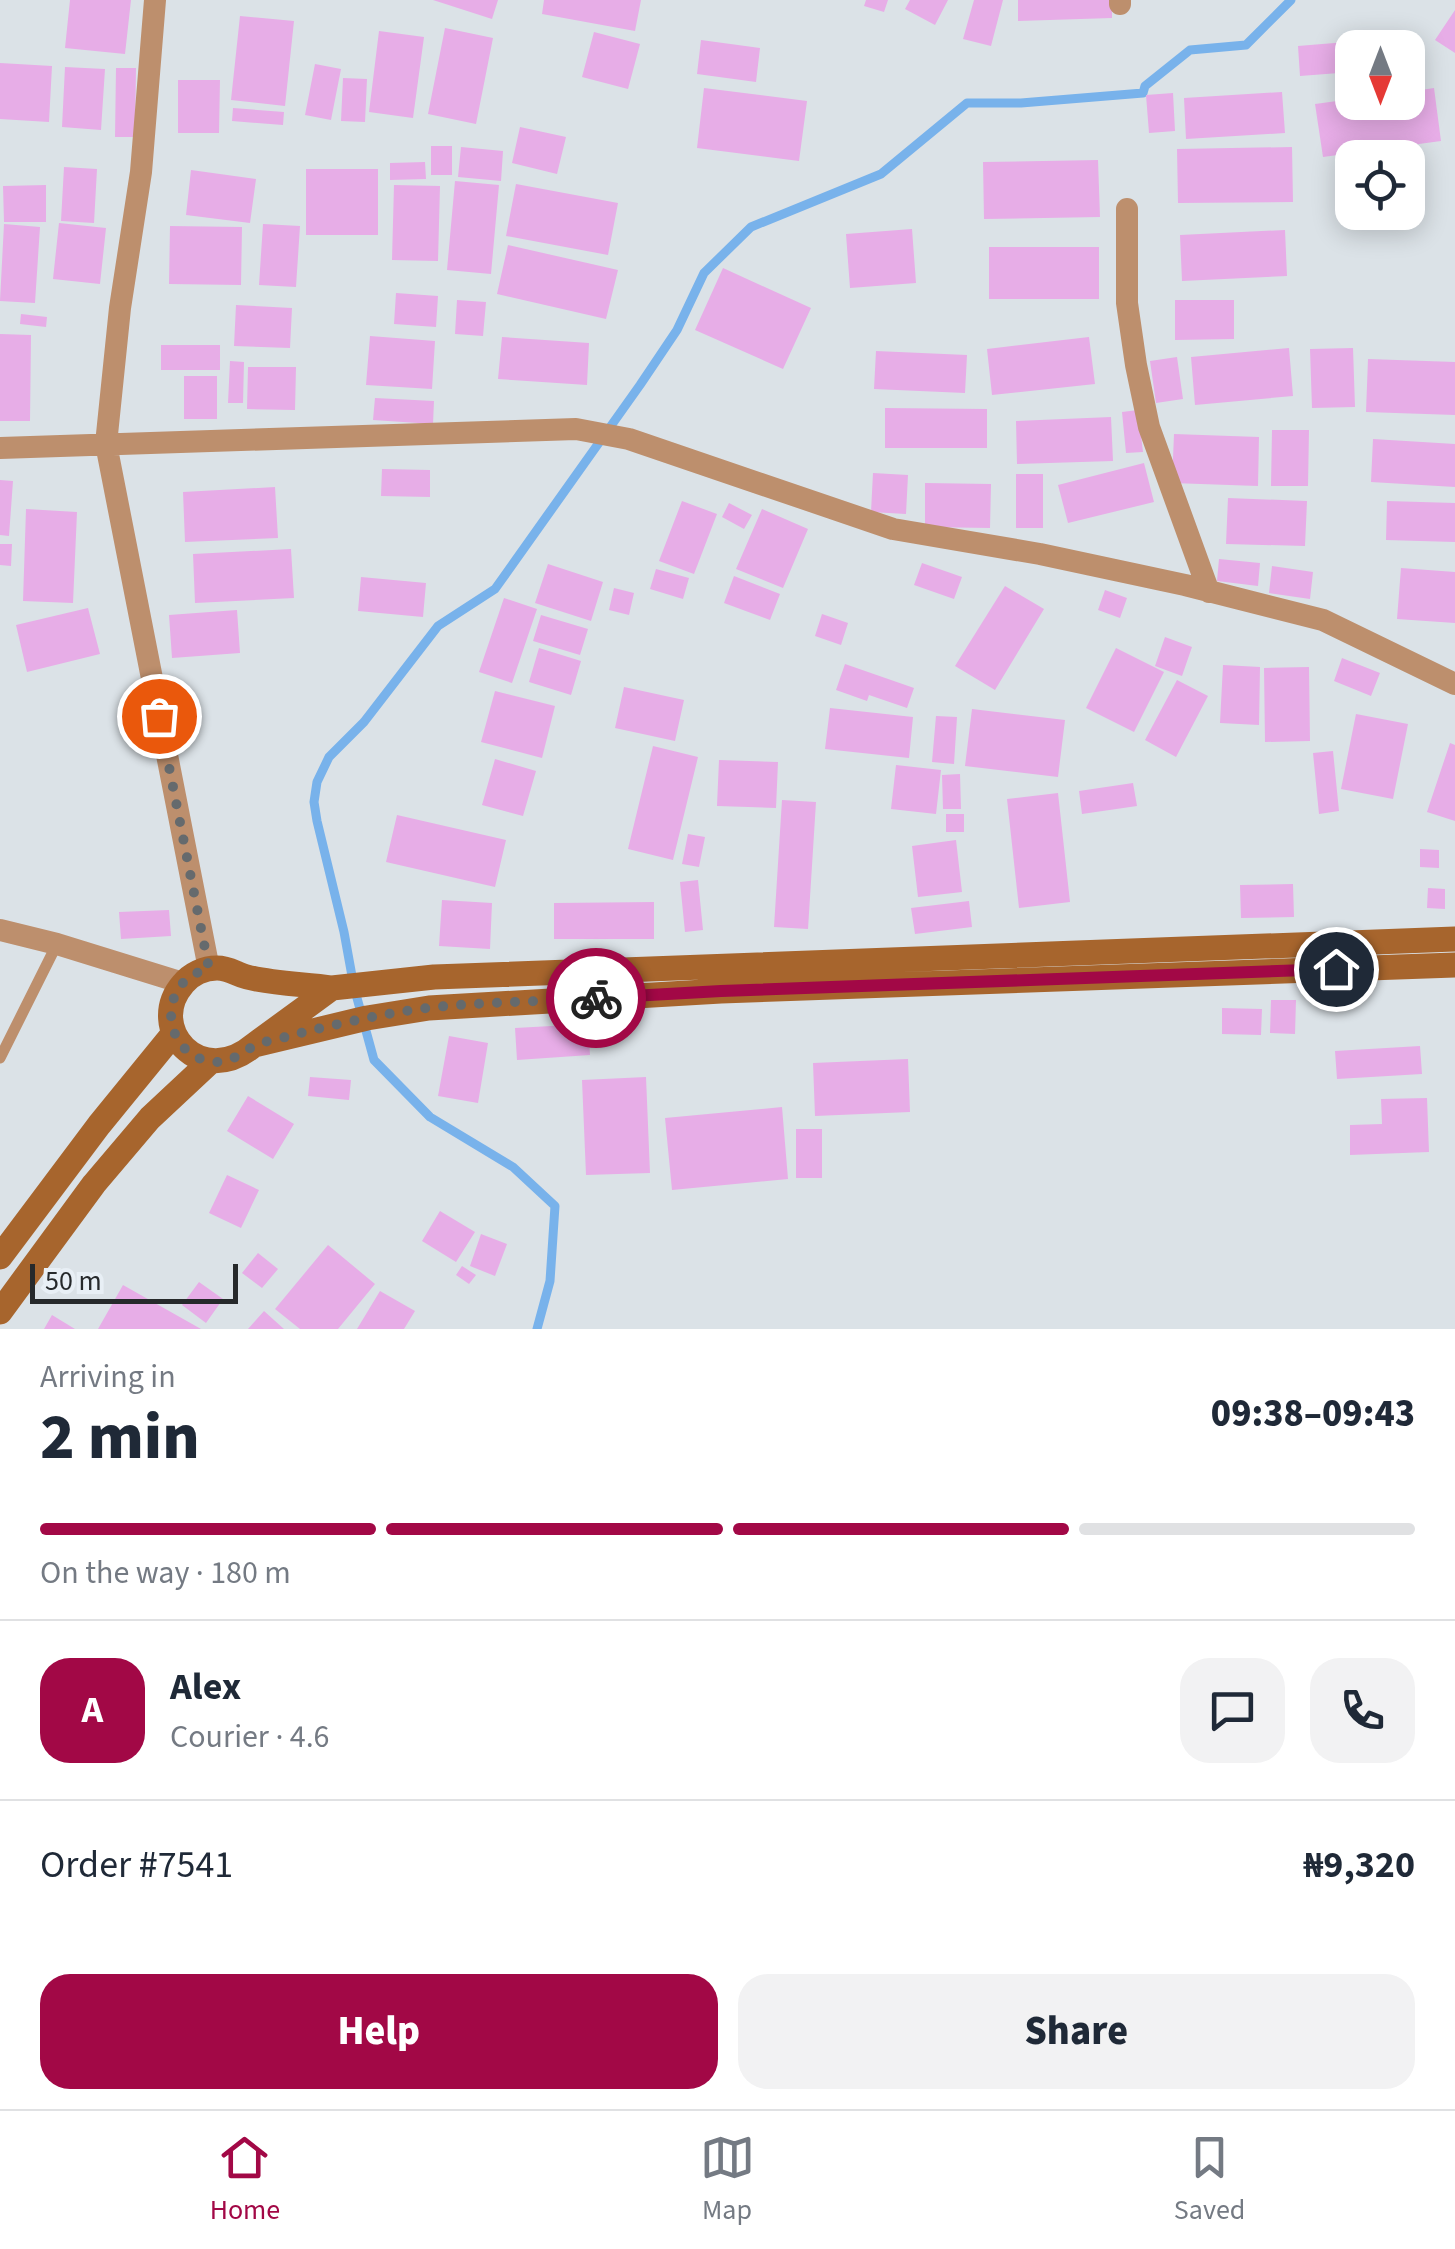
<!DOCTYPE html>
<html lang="en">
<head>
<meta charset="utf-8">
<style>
  body { margin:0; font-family:"Source Sans 3",sans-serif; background:#f2f2f3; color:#1f2937; height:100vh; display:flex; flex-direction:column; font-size:38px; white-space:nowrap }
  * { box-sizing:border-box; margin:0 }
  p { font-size:32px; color:#747a83 }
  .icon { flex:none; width:55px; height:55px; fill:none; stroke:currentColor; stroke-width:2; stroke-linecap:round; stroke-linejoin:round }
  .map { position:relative; height:1329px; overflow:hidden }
  .details { display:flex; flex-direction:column; background:#fff; flex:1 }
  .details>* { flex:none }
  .needle { width:65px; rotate:180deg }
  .fabs { position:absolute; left:1335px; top:30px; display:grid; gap:20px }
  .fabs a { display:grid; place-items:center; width:90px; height:90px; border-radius:20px; background:#fff; box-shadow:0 5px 25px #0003; font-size:50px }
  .scale { position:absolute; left:30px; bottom:25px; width:208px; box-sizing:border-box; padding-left:10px; border:5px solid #26292b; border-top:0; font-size:28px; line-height:35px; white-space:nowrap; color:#26292b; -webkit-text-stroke:8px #e8eff5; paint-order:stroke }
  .pin { position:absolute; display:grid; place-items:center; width:85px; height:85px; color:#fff; margin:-42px; border:5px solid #fff; border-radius:50%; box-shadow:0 2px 10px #0007 }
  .courier { position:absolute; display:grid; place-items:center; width:100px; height:100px; margin:-50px; border:8px solid #a20846; border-radius:50%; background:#fff; color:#222; box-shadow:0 2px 12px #0007 }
  .summary em { font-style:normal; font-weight:800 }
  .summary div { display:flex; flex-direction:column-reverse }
  .summary { display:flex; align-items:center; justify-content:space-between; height:170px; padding:0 40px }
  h1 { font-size:65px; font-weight:800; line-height:75px }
  .bar { display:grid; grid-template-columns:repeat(4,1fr); gap:15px 10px; align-content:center; height:120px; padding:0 40px }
  .bar i { height:12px; border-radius:8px; background:#e0e1e3 }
  .bar .current { background:#a20846 }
  .bar p { grid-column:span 4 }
  .line { display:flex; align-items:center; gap:25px; padding:0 40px; border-top:2px solid #e0e1e3 }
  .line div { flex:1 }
  .round { display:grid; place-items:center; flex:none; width:105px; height:105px; border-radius:30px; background:#f2f2f3 }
  .button { display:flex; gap:20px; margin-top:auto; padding:20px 40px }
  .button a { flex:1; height:115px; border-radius:30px; background:#a20846; color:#fff; font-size:40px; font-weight:800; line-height:115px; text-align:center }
  .button a+a { background:#f2f2f3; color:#1f2937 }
  .dock { display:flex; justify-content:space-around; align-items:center; height:140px; border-top:2px solid #e0e1e3; background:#fff; font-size:28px; color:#747a83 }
  .dock a { display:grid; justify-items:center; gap:5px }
  .dock .current { color:#a20846 }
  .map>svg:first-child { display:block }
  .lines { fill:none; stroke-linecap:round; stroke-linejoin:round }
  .stream { stroke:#78b2eb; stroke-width:9 }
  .building { fill:#e7ade7 }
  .lane { stroke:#bd8f6d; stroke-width:11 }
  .street { stroke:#bd8f6d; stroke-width:22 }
  .secondary { stroke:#a7652d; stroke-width:25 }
  .done { stroke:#656a6d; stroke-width:10; stroke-dasharray:0 18 }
  .route { stroke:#a20846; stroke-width:12 }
</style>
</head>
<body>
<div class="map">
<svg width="1455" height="1329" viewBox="0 0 1455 1329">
  <rect width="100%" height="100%" fill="#dbe2e7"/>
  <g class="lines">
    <!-- stream -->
    <path class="stream" d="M 537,1329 L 550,1281 L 555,1206 L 513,1167 L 430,1117 L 374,1060 L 354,987 L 344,932 L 317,821 L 314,802 L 317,782 L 329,757 L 364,722 L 438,626 L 495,589 L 640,385 L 677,330 L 704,273 L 751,227 L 881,174 L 967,103 L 1021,103 L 1143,93 L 1145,86 L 1190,50 L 1246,45 L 1291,0"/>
  </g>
  <!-- building -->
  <path class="building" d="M 70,0 L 131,0 L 125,54 L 65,48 Z
    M 433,0 L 498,0 L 492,19 Z
    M 544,0 L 641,0 L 635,31 L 542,14 Z
    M 866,0 L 888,0 L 884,12 L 864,6 Z
    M 910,0 L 948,0 L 935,25 L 905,9 Z
    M 974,0 L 1003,0 L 991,46 L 963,39 Z
    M 1018,0 L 1112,0 L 1112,18 L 1018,21 Z
    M 1455,10 L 1455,53 L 1435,40 Z
    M 240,16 L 294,21 L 285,106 L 231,100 Z
    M 445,28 L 493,38 L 476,124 L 428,114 Z
    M 379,31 L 424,37 L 413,118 L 369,112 Z
    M 594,32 L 640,44 L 628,89 L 582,77 Z
    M 1407,37 L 1408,48 L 1352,48 L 1352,72 L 1300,76 L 1298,46 Z
    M 701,40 L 760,48 L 756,82 L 697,74 Z
    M 0,63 L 52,66 L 49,122 L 0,119 Z
    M 315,64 L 341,69 L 331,120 L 305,115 Z
    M 65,67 L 105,69 L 101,130 L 62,127 Z
    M 116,68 L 136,68 L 135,137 L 115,137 Z
    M 343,78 L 367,79 L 365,122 L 341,121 Z
    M 178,80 L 220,80 L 219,133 L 178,133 Z
    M 704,88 L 807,101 L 799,161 L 697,148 Z
    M 1434,88 L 1441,141 L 1323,157 L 1315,104 L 1352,99 L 1352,102 L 1408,102 L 1408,92 Z
    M 1282,92 L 1285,133 L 1186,139 L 1184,98 Z
    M 1173,93 L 1175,131 L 1149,133 L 1146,95 Z
    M 233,108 L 284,112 L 283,125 L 232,121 Z
    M 520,127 L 566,137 L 557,174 L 512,163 Z
    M 431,146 L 452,146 L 452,175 L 431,175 Z
    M 461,147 L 503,151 L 501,181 L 458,177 Z
    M 1292,147 L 1293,202 L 1178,203 L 1177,149 Z
    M 1098,160 L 1100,217 L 984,219 L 983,162 Z
    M 425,162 L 426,179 L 390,180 L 390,163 Z
    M 64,167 L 97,169 L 94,223 L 61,221 Z
    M 306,169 L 378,169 L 378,235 L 306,235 Z
    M 191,170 L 256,179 L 250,223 L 186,215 Z
    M 455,181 L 499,185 L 491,274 L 447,270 Z
    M 516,184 L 618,203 L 608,255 L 506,236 Z
    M 46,185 L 46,222 L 4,222 L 3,186 Z
    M 394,185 L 440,186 L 438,261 L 392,260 Z
    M 59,223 L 106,228 L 100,284 L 53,279 Z
    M 4,224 L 40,227 L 35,303 L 0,301 Z
    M 263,224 L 300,226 L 296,287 L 259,285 Z
    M 170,226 L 242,227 L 241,285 L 169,284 Z
    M 912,229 L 916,283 L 850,288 L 846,234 Z
    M 1285,230 L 1287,276 L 1182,281 L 1180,235 Z
    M 508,245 L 618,270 L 606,319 L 497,294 Z
    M 989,247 L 1099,247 L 1099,299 L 989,299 Z
    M 723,268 L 811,308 L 783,369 L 695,330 Z
    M 396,293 L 438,296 L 436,327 L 394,324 Z
    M 457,300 L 486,302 L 483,336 L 455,334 Z
    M 1175,300 L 1234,300 L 1234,339 L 1175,340 Z
    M 236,305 L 292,308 L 290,348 L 234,346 Z
    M 21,314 L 47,317 L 46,327 L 20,324 Z
    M 0,334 L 31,335 L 30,421 L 0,421 Z
    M 370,336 L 435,341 L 432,389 L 366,385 Z
    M 502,337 L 589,343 L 587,385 L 498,379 Z
    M 1089,337 L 1095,384 L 992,395 L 987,349 Z
    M 161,345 L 220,345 L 220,370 L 161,370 Z
    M 1289,348 L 1293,396 L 1195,405 L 1191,357 Z
    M 1353,348 L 1355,407 L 1312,408 L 1310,349 Z
    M 876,351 L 967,355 L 965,393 L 874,389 Z
    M 1177,357 L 1183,399 L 1156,403 L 1150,361 Z
    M 1368,359 L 1455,362 L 1455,415 L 1366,412 Z
    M 230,361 L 244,362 L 243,403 L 228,403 Z
    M 248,367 L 296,367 L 295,410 L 247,409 Z
    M 184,376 L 217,376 L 217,419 L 184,419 Z
    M 375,398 L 434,401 L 433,424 L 373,420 Z
    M 885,408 L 987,409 L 987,448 L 885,448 Z
    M 1138,410 L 1143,452 L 1126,453 L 1122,412 Z
    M 1111,417 L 1113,461 L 1017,464 L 1016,421 Z
    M 1272,430 L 1309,430 L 1308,486 L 1271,486 Z
    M 1174,434 L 1259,437 L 1258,486 L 1172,483 Z
    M 1373,439 L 1455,444 L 1455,487 L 1371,482 Z
    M 1144,463 L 1154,502 L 1068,523 L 1058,485 Z
    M 382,469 L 430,470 L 430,497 L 381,496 Z
    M 873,473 L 908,475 L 906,514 L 871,512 Z
    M 1016,474 L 1043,474 L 1043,528 L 1016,528 Z
    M 0,480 L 13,481 L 9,536 L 0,535 Z
    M 925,483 L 991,484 L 990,528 L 925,527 Z
    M 275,487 L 278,538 L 185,542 L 183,492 Z
    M 1228,498 L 1307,501 L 1305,546 L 1226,544 Z
    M 682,501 L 717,514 L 694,574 L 659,561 Z
    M 1387,501 L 1455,503 L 1455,542 L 1386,540 Z
    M 729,503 L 752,515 L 744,529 L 722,517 Z
    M 26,509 L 77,512 L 73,603 L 23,601 Z
    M 762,509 L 808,529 L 783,588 L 736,569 Z
    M 0,544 L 12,544 L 11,566 L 0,565 Z
    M 291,549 L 294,598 L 195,603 L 193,554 Z
    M 1219,559 L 1260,563 L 1258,586 L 1217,581 Z
    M 922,563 L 962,577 L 954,599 L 914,585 Z
    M 548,564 L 603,582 L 591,621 L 535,603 Z
    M 1272,566 L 1313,572 L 1310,599 L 1269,593 Z
    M 1401,568 L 1455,572 L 1455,623 L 1397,619 Z
    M 656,569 L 689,578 L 683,599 L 650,589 Z
    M 734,576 L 780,594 L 770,620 L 724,603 Z
    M 361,577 L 426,583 L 423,617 L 358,611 Z
    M 1005,586 L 1044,609 L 995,690 L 955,666 Z
    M 614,588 L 634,593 L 629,615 L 609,610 Z
    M 1105,590 L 1127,598 L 1120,618 L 1098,610 Z
    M 504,598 L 537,609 L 512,683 L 479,672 Z
    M 88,608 L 100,654 L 27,672 L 16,625 Z
    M 237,610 L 240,653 L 172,658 L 169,615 Z
    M 822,614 L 848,623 L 841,645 L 815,636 Z
    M 541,615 L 588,629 L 580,655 L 533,641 Z
    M 1165,637 L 1192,647 L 1182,676 L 1155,666 Z
    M 539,648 L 581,661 L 571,695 L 529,682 Z
    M 1116,648 L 1164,672 L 1134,732 L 1086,708 Z
    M 1342,658 L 1380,673 L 1371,696 L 1334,681 Z
    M 845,664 L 914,688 L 907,708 L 869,695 L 867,701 L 836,690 Z
    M 1223,665 L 1260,667 L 1259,725 L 1220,723 Z
    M 1309,667 L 1310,741 L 1265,742 L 1264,668 Z
    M 1177,680 L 1208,696 L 1176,757 L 1145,740 Z
    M 624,687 L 684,700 L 675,741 L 615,728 Z
    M 495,691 L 555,706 L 542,758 L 481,742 Z
    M 830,708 L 913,717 L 909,758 L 825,749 Z
    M 972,709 L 1065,720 L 1058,777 L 965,766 Z
    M 1356,714 L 1408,724 L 1393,799 L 1341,789 Z
    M 936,716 L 957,717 L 954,764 L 932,762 Z
    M 1450,743 L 1455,745 L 1455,821 L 1427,812 Z
    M 653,746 L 698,757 L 673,860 L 628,849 Z
    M 1333,751 L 1339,811 L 1319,814 L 1313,753 Z
    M 495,759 L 536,771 L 523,816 L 482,805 Z
    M 719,760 L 778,762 L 776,808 L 717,806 Z
    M 896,765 L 941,770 L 936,814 L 891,809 Z
    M 960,774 L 961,809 L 943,809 L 942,775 Z
    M 1133,783 L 1137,806 L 1082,814 L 1079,791 Z
    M 1058,793 L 1070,902 L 1019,908 L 1007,799 Z
    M 782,800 L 816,802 L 808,929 L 774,927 Z
    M 946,814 L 964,814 L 964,832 L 946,832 Z
    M 397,815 L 506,840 L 495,887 L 386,862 Z
    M 688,834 L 705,837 L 699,867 L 682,864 Z
    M 956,840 L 962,892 L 918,897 L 912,846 Z
    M 1420,849 L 1439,850 L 1439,868 L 1420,867 Z
    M 698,880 L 703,930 L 685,932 L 680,882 Z
    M 1293,884 L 1294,917 L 1241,918 L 1240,885 Z
    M 1428,888 L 1445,889 L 1445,909 L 1427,908 Z
    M 442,900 L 492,903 L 490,949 L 439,946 Z
    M 969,901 L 972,927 L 915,934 L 911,908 Z
    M 654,902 L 654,939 L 554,939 L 554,903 Z
    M 169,910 L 171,936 L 121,939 L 119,912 Z
    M 1271,1000 L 1296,1000 L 1295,1034 L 1270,1033 Z
    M 1222,1008 L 1262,1009 L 1261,1035 L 1222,1034 Z
    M 588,1024 L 590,1055 L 517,1060 L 515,1028 Z
    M 449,1036 L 488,1043 L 478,1103 L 438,1096 Z
    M 1420,1046 L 1422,1074 L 1337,1079 L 1335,1051 Z
    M 908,1059 L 910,1112 L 815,1116 L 813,1063 Z
    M 310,1077 L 351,1080 L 349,1100 L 308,1096 Z
    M 646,1077 L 650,1173 L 586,1175 L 582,1080 Z
    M 248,1096 L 294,1124 L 273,1159 L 227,1131 Z
    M 1427,1098 L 1429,1152 L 1350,1155 L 1350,1125 L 1382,1124 L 1381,1099 Z
    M 782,1107 L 788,1179 L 672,1190 L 665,1118 Z
    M 796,1129 L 822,1129 L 822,1178 L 796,1178 Z
    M 227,1175 L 259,1190 L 241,1228 L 209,1213 Z
    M 440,1211 L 475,1232 L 456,1262 L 422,1241 Z
    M 481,1234 L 507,1244 L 495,1276 L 470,1266 Z
    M 328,1245 L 375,1284 L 338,1329 L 300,1329 L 275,1309 Z
    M 258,1253 L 278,1269 L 262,1288 L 242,1273 Z
    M 462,1266 L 476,1275 L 469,1284 L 456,1275 Z
    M 199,1282 L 223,1299 L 206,1323 L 182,1305 Z
    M 123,1285 L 201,1329 L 98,1329 Z
    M 380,1291 L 415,1311 L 404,1329 L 357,1329 Z
    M 264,1311 L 284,1329 L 248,1329 Z
    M 52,1315 L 75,1329 L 44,1329 Z"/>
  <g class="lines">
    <!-- lane -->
    <path class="lane" d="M 0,1058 L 57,944"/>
    <!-- street -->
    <path class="street" d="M 155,0 L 141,172 L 120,308 L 106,444 L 209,969
      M 1120,0 L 1120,4
      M 1127,209 L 1127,303 L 1136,365 L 1149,427 L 1209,592
      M 0,448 L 576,429 L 629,439 L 893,529 L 1040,554 L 1185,585 L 1323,620 L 1455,684
      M 0,930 L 57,944 L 183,983"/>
    <!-- secondary -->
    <path class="secondary" d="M 332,988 L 434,977 L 1455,939
      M 254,1045 L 332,988 C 305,984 274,984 247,977 C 236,974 229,968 217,968 C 204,968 191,974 183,984 C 145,1028 201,1090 254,1045 L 367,1018 L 429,1008 L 721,991 L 1455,965
      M 0,1257 L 99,1125 L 174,1033
      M 0,1312 L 94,1184 L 150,1118 L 211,1061"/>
  </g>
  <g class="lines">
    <!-- done -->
    <path class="done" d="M 159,716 L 209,969 C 154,980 161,1059 216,1062 C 234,1062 242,1051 257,1045 C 266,1041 277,1039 286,1037 C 318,1028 351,1021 383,1015 C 452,1001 525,1003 596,998"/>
    <!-- route -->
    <path class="route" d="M 596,998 L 721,991 L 1336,969"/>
  </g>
</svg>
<div class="fabs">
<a><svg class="needle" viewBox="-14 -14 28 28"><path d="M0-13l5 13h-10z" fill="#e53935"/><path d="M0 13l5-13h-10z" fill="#747a83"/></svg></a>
<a><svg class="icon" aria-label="locate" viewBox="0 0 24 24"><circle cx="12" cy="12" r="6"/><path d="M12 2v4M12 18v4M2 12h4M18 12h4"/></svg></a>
</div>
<div class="scale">50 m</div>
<div class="pin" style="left:159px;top:716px;background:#ea580c"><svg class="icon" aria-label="bag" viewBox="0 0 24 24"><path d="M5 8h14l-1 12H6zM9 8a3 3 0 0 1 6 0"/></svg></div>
<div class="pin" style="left:1336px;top:969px;background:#1f2937"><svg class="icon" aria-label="home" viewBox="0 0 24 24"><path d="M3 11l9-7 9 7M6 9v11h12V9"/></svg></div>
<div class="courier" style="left:596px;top:998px"><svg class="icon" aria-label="bike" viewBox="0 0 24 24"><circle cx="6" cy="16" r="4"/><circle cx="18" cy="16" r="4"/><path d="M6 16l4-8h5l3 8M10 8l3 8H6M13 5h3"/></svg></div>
</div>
<section class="details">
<div class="summary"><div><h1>2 min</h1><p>Arriving in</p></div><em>09:38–09:43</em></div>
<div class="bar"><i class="current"></i><i class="current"></i><i class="current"></i><i></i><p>On the way · 180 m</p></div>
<div class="line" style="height:180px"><b class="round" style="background:#a20846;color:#fff">A</b><div><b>Alex</b><p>Courier · 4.6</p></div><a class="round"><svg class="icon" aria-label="chat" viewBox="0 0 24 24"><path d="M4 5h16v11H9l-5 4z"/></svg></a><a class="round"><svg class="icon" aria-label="phone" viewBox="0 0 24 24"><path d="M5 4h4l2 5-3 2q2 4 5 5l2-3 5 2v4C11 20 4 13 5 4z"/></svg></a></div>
<div class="line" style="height:130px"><div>Order #7541</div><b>₦9,320</b></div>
<div class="button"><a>Help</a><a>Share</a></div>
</section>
<nav class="dock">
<a class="current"><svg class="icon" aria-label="home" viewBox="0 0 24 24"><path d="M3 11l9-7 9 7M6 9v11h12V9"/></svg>Home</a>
<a><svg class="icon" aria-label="map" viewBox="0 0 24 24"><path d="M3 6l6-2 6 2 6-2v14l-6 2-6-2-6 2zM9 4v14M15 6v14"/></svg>Map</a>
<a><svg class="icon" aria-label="saved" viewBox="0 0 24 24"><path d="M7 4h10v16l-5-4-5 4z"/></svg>Saved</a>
</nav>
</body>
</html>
